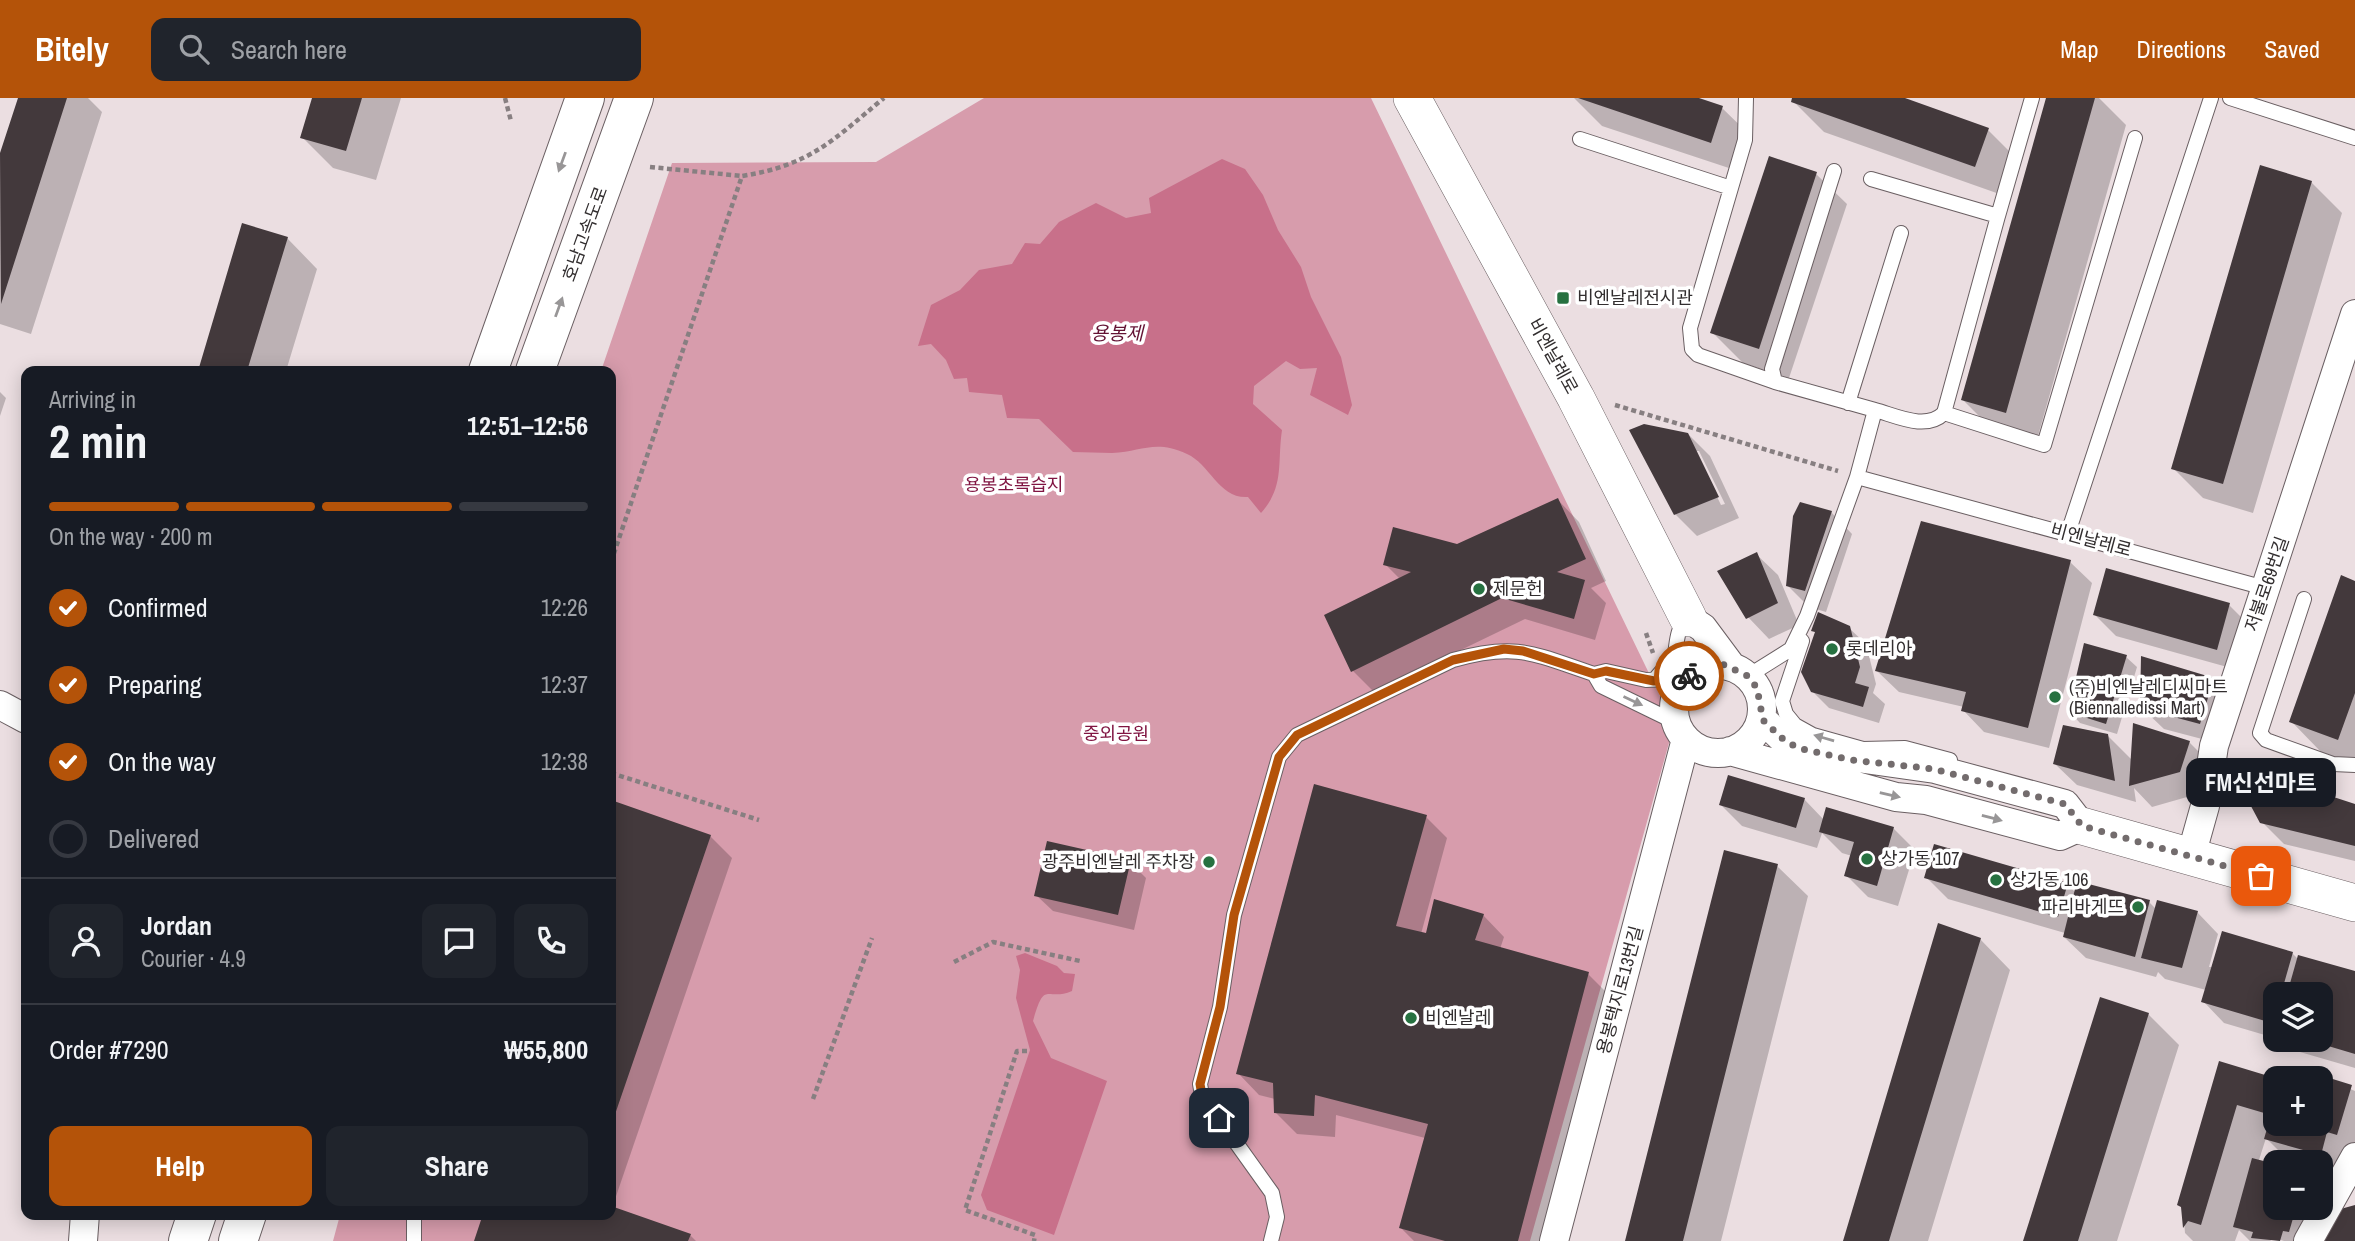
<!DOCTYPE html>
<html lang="en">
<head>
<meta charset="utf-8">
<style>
  body { margin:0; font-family:"Archivo Narrow","Noto Sans KR",sans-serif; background:#20242c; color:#f1f3f6; height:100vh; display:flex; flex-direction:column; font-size:26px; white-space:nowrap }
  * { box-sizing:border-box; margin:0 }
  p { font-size:23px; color:#9ea1a6 }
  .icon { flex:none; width:38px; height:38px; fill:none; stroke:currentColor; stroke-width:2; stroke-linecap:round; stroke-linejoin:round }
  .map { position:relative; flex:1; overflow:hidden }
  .drawer { position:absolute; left:21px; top:268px; width:595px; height:854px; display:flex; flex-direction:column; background:#171b24; border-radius:14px; box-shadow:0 4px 18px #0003 }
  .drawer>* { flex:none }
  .buttons { position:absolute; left:2263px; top:884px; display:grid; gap:14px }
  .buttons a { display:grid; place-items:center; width:70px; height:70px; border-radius:14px; background:#171b24; box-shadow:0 4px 18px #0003; font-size:35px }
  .pin { position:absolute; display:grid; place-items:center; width:60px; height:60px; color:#fff; margin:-30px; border-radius:14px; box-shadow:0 4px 10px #0006 }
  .courier { position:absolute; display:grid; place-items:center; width:70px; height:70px; margin:-35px; border:5px solid #b45309; border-radius:50%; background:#fff; color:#222; box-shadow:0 2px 9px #0007 }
  .bubble { position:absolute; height:49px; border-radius:14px; background:#171b24; box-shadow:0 4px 18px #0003; font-size:23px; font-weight:700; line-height:49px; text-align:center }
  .overview em { font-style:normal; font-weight:700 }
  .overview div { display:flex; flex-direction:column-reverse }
  .overview { display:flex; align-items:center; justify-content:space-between; height:119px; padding:0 28px }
  h1 { font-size:46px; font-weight:700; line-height:52px }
  .bar { display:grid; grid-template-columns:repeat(4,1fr); gap:10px 7px; align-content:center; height:84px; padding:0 28px }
  .bar i { height:9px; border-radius:5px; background:#363941 }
  .bar .current { background:#b45309 }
  .bar p { grid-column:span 4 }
  .line { display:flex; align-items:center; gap:18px; padding:0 28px; border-top:2px solid #363941 }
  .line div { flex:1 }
  .round { display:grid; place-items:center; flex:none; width:74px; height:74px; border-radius:14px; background:#20242c }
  ol { padding:0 28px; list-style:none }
  li { display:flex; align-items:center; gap:21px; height:77px }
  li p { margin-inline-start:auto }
  li .icon { padding:7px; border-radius:50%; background:#b45309; color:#fff; stroke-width:4 }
  li:last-child { color:#9ea1a6 }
  li i { width:38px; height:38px; border:4px solid #363941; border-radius:50% }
  .action { display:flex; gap:14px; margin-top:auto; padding:14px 28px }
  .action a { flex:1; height:80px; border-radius:14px; background:#b45309; color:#fff; font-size:28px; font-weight:700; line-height:80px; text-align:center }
  .action a+a { background:#20242c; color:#f1f3f6 }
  header { display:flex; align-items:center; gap:42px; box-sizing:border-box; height:98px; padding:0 35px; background:#b45309; color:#fff }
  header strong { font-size:33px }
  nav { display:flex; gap:38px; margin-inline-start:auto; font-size:24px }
  .search { width:490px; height:63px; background:#20242c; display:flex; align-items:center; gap:18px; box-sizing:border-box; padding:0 24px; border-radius:14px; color:#9ea1a6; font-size:26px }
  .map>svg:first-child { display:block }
  .green { fill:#d79cac }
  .water { fill:#c8708a }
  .shadow { fill:#0003; fill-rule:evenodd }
  .building { fill:#43393c }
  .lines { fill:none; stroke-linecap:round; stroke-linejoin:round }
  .service-casing { stroke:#6a5f62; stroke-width:16 }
  .minor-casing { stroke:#6a5f62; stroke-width:30 }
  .tertiary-casing { stroke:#6a5f62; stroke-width:38 }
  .motorway-casing { stroke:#6a5f62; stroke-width:40 }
  .path { stroke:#877f81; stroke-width:4.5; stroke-dasharray:5 3.5; stroke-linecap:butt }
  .service { stroke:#fff; stroke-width:14 }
  .minor { stroke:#fff; stroke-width:28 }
  .tertiary { stroke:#fff; stroke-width:37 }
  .motorway { stroke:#fff; stroke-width:38 }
  .oneway { fill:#989697 }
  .done { stroke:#736c6d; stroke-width:7; stroke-dasharray:0 12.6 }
  .route { stroke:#b45309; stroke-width:9 }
  .poi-dot { fill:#267140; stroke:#fff; stroke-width:2.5 }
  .labels { text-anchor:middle; stroke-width:7; stroke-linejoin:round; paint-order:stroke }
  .street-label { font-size:18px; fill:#322e2f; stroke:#fff }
  .poi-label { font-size:18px; fill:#322e2f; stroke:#fff; text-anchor:start }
  .park-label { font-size:18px; fill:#801542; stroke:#fff }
  .water-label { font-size:19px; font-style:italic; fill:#631334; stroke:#fff }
</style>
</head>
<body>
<header>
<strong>Bitely</strong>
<div class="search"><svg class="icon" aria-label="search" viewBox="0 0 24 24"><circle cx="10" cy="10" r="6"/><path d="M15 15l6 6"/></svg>Search here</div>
<nav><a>Map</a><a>Directions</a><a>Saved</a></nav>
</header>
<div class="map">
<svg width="2355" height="1143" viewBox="0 0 2355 1143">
  <rect width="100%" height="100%" fill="#ebdee1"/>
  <!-- green -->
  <path class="green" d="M 984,0 L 1371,0 L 1674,627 L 1530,1143 L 333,1143 L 340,1117 L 611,1116 L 611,273 L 601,273 L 672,65 L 876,64 Z"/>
  <!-- water -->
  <path class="water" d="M 1222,61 L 1245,71 L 1263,97 L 1278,132 L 1301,169 L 1311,199 L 1341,259 L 1352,307 L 1348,317 L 1310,297 L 1317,270 L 1300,271 L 1286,263 L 1254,288 L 1253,306 L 1282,332 C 1277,365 1285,388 1261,415 L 1248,399 C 1219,401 1210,366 1187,356 C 1154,341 1142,354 1112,355 C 1099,355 1086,354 1073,354 L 1039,321 L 1007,320 L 1002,297 L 969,294 L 967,280 L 954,281 L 946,262 L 931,246 L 918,248 L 931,207 L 960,192 L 979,172 L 1012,166 L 1025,145 L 1040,146 L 1059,124 L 1096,105 L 1126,120 L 1151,115 L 1149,100 Z
    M 1025,855 L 1057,868 L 1064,875 L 1075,876 L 1072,893 C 1046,904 1045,880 1033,923 L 1051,960 L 1107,983 L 1054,1137 L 987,1112 L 981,1097 L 1030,952 L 1016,900 L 1020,872 L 1016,858 Z"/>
  <!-- shadow -->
  <path class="shadow" d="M 19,0 L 88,0 L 102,14 L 31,236 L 0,226 L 0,61 Z
    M 314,0 L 401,0 L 376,82 L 333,70 L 302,39 Z
    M 1574,0 L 1694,0 L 1722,10 L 1753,40 L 1741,74 L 1602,28 Z
    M 1794,0 L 1900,0 L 1988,32 L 2018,62 L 2005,98 L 1824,34 L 1793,3 Z
    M 2048,0 L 2099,0 L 2126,27 L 2036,345 L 1993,332 L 1963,302 Z
    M 1816,76 L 1847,106 L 1789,280 L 1743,265 L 1712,234 Z
    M 2311,84 L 2342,115 L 2253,415 L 2203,400 L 2173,370 Z
    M 287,140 L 317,171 L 286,273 L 200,273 Z
    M 0,294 L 6,300 L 0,318 Z
    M 1688,336 L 1710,358 L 1739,420 L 1697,438 L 1675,416 ZM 1695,353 L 1699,353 L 1725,406 L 1721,407 Z
    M 1558,402 L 1579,424 L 1606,483 L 1591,490 L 1606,505 L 1595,542 L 1525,521 L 1374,594 L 1353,573 L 1400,481 L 1385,466 L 1458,448 Z
    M 1831,414 L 1852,436 L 1826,514 L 1809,509 L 1788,488 Z
    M 1756,456 L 1778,477 L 1799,527 L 1769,541 L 1748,519 Z
    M 2070,464 L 2092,485 L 2049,650 L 1984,634 L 1963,612 L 1964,609 L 1899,594 L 1877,573 Z
    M 2355,484 L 2355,666 L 2321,654 L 2291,623 Z
    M 2229,507 L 2251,529 L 2238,572 L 2116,538 L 2095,517 Z
    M 1849,530 L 1866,546 L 1876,586 L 1873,595 L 1885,606 L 1879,625 L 1829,610 L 1812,593 L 1816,535 L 1813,532 Z
    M 2126,559 L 2137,569 L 2117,636 L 2080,625 L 2070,614 Z
    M 2213,582 L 2234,603 L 2221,646 L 2164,631 L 2142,610 Z
    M 2107,637 L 2132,662 L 2189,644 L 2211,666 L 2201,695 L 2152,709 L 2134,690 L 2136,704 L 2077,687 L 2055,666 Z
    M 1804,701 L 1824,722 L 1893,730 L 1915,752 L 1898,808 L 1868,799 L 1846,777 L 1852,758 L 1842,755 L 1822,735 L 1817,750 L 1742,728 L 1721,707 Z
    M 611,704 L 710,738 L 732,760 L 612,1110 L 690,1137 L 696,1143 L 475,1143 L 611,1116 Z
    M 2355,708 L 2355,763 L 2284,746 L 2262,724 Z
    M 1426,719 L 1447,740 L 1421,836 L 1428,837 L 1483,817 L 1504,839 L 1500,851 L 1588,876 L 1610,898 L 1545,1143 L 1414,1143 L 1401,1130 L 1425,1040 L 1336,1017 L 1335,1039 L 1297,1036 L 1276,1015 L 1275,1001 L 1259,997 L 1238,975 Z
    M 1130,764 L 1146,780 L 1134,832 L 1053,813 L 1036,797 Z
    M 1777,768 L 1808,798 L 1721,1143 L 1627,1143 Z
    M 1926,779 L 2067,786 L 2076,795 L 2149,804 L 2156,811 L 2197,814 L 2218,836 L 2209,869 L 2213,869 L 2292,855 L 2298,861 L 2355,875 L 2355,970 L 2300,954 L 2290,944 L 2281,942 L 2320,942 L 2320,896 L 2275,896 L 2275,940 L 2224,925 L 2203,903 L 2206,892 L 2165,881 L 2158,874 L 2156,879 L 2086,860 L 2064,839 L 2065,835 L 1948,801 Z
    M 1980,841 L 2010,872 L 1928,1143 L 1845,1143 Z
    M 2148,916 L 2179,947 L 2117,1143 L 2025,1143 Z
    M 2221,966 L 2275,982 L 2275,1026 L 2320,1026 L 2320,985 L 2324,980 L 2355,993 L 2355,1073 L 2351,1087 L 2320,1078 L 2320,1064 L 2290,1064 L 2266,1040 L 2259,1062 L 2275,1068 L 2275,1110 L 2320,1110 L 2320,1092 L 2335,1107 L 2330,1124 L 2355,1109 L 2355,1143 L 2284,1143 L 2268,1138 L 2271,1143 L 2250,1143 L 2239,1132 L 2235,1143 L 2193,1143 L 2185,1135 L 2183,1111 L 2179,1107 Z"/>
  <!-- building -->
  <path class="building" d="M 18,0 L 67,0 L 1,206 L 0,55 Z
    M 312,0 L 362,0 L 346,53 L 300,40 Z
    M 1578,0 L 1699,0 L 1723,8 L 1711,45 Z
    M 1792,0 L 1905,0 L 1989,30 L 1975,69 L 1791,4 Z
    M 2046,0 L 2095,0 L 2006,315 L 1961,302 Z
    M 1769,58 L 1817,74 L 1759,251 L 1710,235 Z
    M 2260,67 L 2312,83 L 2223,386 L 2171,371 Z
    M 242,125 L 288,139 L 247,273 L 198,273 Z
    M 1644,326 L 1688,335 L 1719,399 L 1674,417 L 1629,332 Z
    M 1558,400 L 1586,461 L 1557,474 L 1585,482 L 1574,521 L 1502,500 L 1351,574 L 1324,517 L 1411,474 L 1383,467 L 1393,429 L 1457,446 Z
    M 1800,404 L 1832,413 L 1805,493 L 1786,488 L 1793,418 Z
    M 1921,423 L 2071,462 L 2028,630 L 1961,613 L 1966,594 L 1875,573 Z
    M 1757,454 L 1778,505 L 1746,521 L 1717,473 Z
    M 2106,470 L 2230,505 L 2217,552 L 2093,517 Z
    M 2341,477 L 2355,483 L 2355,595 L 2338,642 L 2289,624 Z
    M 1818,514 L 1850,528 L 1860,569 L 1855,585 L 1869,589 L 1863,609 L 1811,594 L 1801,574 L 1815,534 L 1811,533 Z
    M 2084,545 L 2127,557 L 2106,626 L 2068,614 Z
    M 2141,558 L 2214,580 L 2200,626 L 2140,610 Z
    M 2133,625 L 2190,643 L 2180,674 L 2129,688 Z
    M 2063,627 L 2108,636 L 2115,683 L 2053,666 Z
    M 2254,673 L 2355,706 L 2355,748 L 2260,725 L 2237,682 Z
    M 1728,677 L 1805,700 L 1796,730 L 1719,707 Z
    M 1314,686 L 1427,717 L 1396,828 L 1426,835 L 1434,801 L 1484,816 L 1475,842 L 1589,874 L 1518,1143 L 1445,1143 L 1399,1130 L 1428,1026 L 1315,997 L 1314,1018 L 1274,1015 L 1273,985 L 1236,976 Z
    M 611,702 L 711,737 L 611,1028 Z
    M 1826,709 L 1894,729 L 1877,788 L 1844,778 L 1854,744 L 1819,734 Z
    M 1047,743 L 1131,762 L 1118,817 L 1034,798 Z
    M 1934,746 L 2068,785 L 2058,819 L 1924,780 Z
    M 1724,752 L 1778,766 L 1683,1143 L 1625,1143 Z
    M 2077,783 L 2150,802 L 2135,859 L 2063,839 Z
    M 2157,802 L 2198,813 L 2182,870 L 2141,860 Z
    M 1938,825 L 1981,840 L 1889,1143 L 1843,1143 Z
    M 2222,833 L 2293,854 L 2281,896 L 2275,896 L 2272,925 L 2201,904 Z
    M 2298,857 L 2355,873 L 2355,956 L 2308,942 L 2320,942 L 2320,896 L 2287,896 Z
    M 2100,899 L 2149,915 L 2078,1143 L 2023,1143 Z
    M 2219,963 L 2275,980 L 2275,1026 L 2320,1026 L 2323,978 L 2352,987 L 2337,1037 L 2327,1034 L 2321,1057 L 2264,1041 L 2271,1017 L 2237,1007 L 2201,1127 L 2188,1123 L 2183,1130 L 2181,1109 L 2177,1107 Z
    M 2252,1060 L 2275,1066 L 2275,1110 L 2296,1110 L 2289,1134 L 2283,1133 L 2280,1143 L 2251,1140 L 2253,1134 L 2233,1129 Z
    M 2355,1107 L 2355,1143 L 2318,1143 L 2337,1112 Z
    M 611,1108 L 691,1136 L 688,1143 L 474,1143 L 483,1116 L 611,1116 Z"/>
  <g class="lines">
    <!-- service casing -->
    <g class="service-casing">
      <path id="service" d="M 1746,0 L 1745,42 L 1690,230 L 1692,251 L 1698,257 L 1775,284
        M 2230,0 L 2355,40
        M 1580,41 L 1731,90
        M 1834,73 L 1772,271 L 1775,284 L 1875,312 L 1857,379
        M 1871,81 L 1998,118 L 1944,315 C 1926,333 1897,318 1875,312
        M 1998,118 L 2032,0
        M 1848,305 L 1901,135
        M 1944,315 L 2044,347 L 2135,40
        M 2068,435 L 2211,0
        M 2304,501 L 2260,635 L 2266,642 L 2333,666 L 2355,667
        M 1802,543 L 1782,603 L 1786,616 L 1795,627 L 1813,637 L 1863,651 L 1905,650 L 1950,662
        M 1594,576 L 1601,588 L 1677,625
        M 1748,578 L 1791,551 L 1807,518 L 1857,379 L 2265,490
        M 1655,581 L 1661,574 L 1670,572 C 1679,554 1673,536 1686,521
        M 414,1116 L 414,1143
        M 1271,1143 L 1277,1119 L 1272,1095 L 1202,997 L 1200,986 L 1220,909 L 1234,817 L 1279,659 L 1297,637 L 1453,562 C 1517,544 1534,556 1594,576 L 1606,573 L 1646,582 L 1688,580"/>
    </g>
    <!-- minor casing -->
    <g class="minor-casing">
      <path id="minor" d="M 1688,520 L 1703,530 L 1732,569
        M1674 611a44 44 0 1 1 88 0a44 44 0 1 1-88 0Z
        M 0,607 L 26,621
        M 1730,653 L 1896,699 L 1926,702 L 2060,738 L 2082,728 L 2065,706 L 1935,671 L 1808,653 L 1784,642 L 1763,622
        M 2191,758 L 2205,708 L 2214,648 L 2355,216
        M 83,1143 L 85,1116
        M 1554,1143 L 1686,641
        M 2308,1143 L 2355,1059"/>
    </g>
    <!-- tertiary casing -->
    <g class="tertiary-casing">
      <path id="tertiary" d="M 1412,0 L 1576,300 L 1688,520
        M 2082,728 L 2355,805"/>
    </g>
    <!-- motorway casing -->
    <g class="motorway-casing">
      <path id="motorway" d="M 488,273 L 585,0
        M 535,273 L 634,0
        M 188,1143 L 197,1116
        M 238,1143 L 247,1116"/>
    </g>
    <!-- path -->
    <path class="path" d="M 505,0 L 511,23
      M 650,69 L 742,78
      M 1615,307 L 1838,373
      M 611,464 L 742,78 C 811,67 833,42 884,0
      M 1646,535 L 1653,555
      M 611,675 L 759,722
      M 954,864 L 993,844 L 1080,863
      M 1027,953 L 1017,953 L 965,1112 L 1035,1137 L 1034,1143
      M 813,1001 L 872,840"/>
    <!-- service -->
    <use href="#service" class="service"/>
    <!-- minor -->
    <use href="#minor" class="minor"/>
    <!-- tertiary -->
    <use href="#tertiary" class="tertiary"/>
    <!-- motorway -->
    <use href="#motorway" class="motorway"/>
  </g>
  <!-- one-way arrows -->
  <defs><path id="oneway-solid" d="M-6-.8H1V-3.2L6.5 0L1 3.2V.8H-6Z" transform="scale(1.75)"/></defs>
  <g class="oneway">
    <use href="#oneway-solid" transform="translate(562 64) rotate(110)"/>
    <use href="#oneway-solid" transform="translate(559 209) rotate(-70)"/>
    <use href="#oneway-solid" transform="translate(1633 603) rotate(25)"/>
    <use href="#oneway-solid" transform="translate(1824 640) rotate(-164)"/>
    <use href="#oneway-solid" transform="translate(1890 697) rotate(13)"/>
    <use href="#oneway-solid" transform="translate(1992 720) rotate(15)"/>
  </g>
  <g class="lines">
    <!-- done -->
    <path class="done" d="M 1689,578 L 1706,568 L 1722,566 L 1748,578 L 1757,590 L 1763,622 L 1784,642 L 1798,650 L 1851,662 L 1934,671 L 2065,706 L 2082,728 L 2261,778"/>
    <!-- route -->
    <path class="route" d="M 1219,1020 L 1202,997 L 1200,986 L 1220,909 L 1234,817 L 1279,659 L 1297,637 L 1453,562 L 1504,551 L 1523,553 L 1594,576 L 1606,573 L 1654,583 L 1689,578"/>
  </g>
  <!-- markers -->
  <g class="poi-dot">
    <rect x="1556" y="193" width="14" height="14" rx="3.5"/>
    <circle cx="1479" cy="491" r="7"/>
    <circle cx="1832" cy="551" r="7"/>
    <circle cx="2055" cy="599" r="7"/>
    <circle cx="1867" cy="761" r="7"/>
    <circle cx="1209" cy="764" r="7"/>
    <circle cx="1996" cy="782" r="7"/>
    <circle cx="2138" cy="809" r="7"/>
    <circle cx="1411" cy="920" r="7"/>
  </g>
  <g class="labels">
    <!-- street labels -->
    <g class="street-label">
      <text transform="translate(585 136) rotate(-70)" y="6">호남고속도로</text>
      <text transform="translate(1553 258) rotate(61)" y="6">비엔날레로</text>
      <text transform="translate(2091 442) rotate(15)" y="6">비엔날레로</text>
      <text transform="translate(2267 486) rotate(-71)" y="6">저불로69번길</text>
      <text transform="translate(1620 892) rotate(-75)" y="6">용봉택지로13번길</text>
    </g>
    <!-- poi labels -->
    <g class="poi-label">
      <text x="1577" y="206">비엔날레전시관</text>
      <text x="1493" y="497">제문헌</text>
      <text x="1846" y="557">롯데리아</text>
      <text x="2069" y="595">(주)비엔날레디씨마트<tspan x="2069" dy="21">(Biennalledissi Mart)</tspan></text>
      <text x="1881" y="767">상가동 107</text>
      <text x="1195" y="770" text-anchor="end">광주비엔날레 주차장</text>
      <text x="2010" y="788">상가동 106</text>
      <text x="2124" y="815" text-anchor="end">파리바게뜨</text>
      <text x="1425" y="926">비엔날레</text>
    </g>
    <!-- park labels -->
    <g class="park-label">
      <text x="1014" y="393">용봉초록습지</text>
      <text x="1116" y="642">중외공원</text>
    </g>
    <!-- water labels -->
    <g class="water-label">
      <text x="1117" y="242">용봉제</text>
    </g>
  </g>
</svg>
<div class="buttons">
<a><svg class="icon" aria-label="layers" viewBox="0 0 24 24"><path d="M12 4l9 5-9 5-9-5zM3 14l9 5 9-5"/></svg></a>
<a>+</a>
<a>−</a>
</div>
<div class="pin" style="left:2261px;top:778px;background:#ea580c"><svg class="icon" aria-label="bag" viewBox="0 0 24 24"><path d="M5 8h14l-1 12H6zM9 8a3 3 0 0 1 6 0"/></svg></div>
<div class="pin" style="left:1219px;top:1020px;background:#1f2937"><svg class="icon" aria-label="home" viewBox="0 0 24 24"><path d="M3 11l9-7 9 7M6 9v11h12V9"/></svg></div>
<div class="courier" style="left:1689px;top:578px"><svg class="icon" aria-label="bike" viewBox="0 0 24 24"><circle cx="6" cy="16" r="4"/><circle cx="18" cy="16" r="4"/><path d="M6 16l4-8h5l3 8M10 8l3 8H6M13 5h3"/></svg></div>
<div class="bubble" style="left:2186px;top:660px;width:150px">FM신선마트</div>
<section class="drawer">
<div class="overview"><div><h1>2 min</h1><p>Arriving in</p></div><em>12:51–12:56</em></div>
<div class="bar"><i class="current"></i><i class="current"></i><i class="current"></i><i></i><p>On the way · 200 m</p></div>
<ol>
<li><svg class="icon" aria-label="check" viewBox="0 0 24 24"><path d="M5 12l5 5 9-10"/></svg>Confirmed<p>12:26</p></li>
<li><svg class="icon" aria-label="check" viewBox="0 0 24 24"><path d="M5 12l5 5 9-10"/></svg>Preparing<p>12:37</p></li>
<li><svg class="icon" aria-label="check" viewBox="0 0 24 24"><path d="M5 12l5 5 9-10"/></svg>On the way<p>12:38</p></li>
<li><i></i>Delivered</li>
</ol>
<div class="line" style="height:126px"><a class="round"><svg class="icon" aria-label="person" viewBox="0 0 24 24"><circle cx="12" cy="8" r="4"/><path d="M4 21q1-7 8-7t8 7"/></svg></a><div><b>Jordan</b><p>Courier · 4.9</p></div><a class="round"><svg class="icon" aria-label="chat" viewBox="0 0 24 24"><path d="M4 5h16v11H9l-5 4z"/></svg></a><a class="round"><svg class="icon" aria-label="phone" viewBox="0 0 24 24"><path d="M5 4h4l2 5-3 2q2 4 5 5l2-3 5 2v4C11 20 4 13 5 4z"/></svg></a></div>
<div class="line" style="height:91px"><div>Order #7290</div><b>₩55,800</b></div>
<div class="action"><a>Help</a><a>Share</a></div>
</section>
</div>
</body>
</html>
